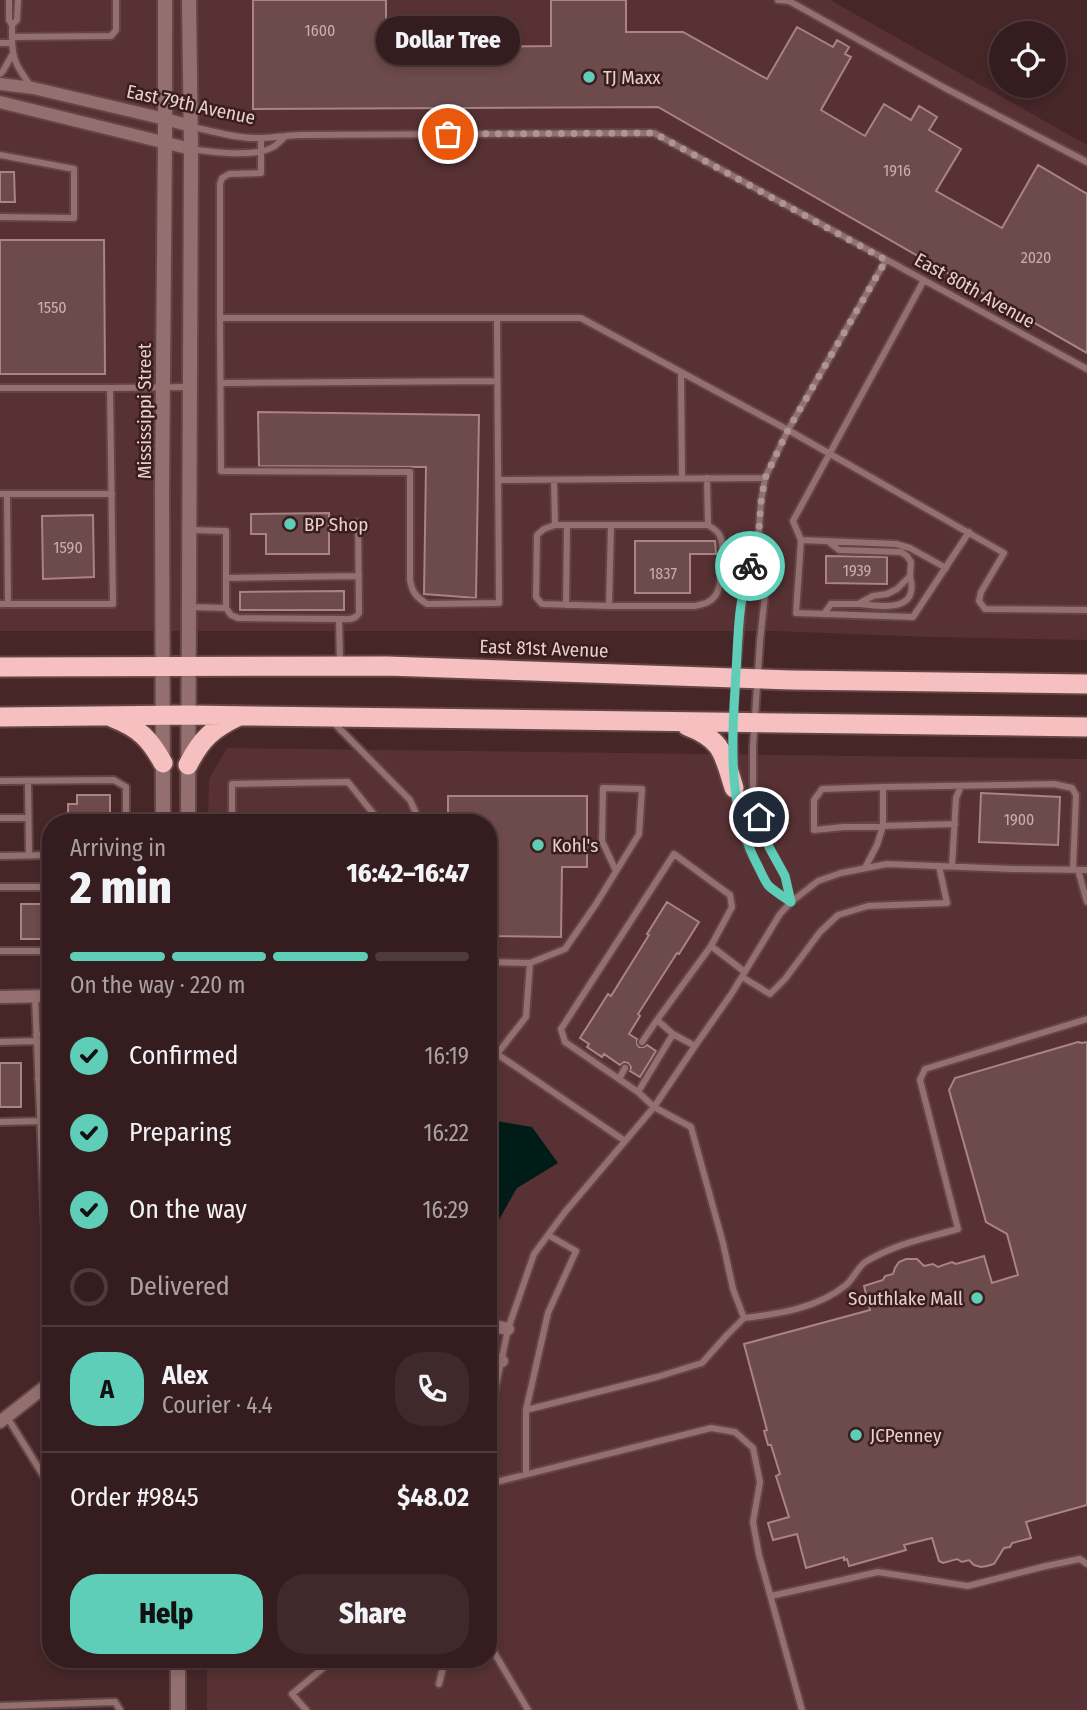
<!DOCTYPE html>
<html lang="en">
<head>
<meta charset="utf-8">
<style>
  body { margin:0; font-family:"Fira Sans Condensed",sans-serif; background:#40292b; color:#f1f3f6; height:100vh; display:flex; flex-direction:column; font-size:26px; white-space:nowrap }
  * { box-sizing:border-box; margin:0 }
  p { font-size:23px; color:#aaa1a4 }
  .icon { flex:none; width:38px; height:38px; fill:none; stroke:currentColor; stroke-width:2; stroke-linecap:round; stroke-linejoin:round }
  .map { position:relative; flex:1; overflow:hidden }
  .panel { position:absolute; left:42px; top:814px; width:455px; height:854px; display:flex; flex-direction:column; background:#351c1e; border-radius:28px; box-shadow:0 4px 10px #0003,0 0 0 2px #4f3a3c }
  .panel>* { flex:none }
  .fabs { position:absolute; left:989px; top:21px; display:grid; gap:14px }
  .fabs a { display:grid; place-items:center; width:77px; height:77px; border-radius:50%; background:#351c1e; box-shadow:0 4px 10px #0003,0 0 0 2px #4f3a3c; font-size:35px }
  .pin { position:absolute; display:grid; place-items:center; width:60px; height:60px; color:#fff; margin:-30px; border:4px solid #fff; border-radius:50%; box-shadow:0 2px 7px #0007 }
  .courier { position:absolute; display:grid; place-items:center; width:70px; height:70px; margin:-35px; border:5px solid #5eceb8; border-radius:50%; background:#fff; color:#222; box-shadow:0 2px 9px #0007 }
  .bubble { position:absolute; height:49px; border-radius:24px; background:#351c1e; box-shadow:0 4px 10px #0003,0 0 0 2px #4f3a3c; font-size:23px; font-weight:800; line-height:49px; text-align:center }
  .summary em { font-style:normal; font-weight:800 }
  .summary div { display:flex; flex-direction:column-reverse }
  .summary { display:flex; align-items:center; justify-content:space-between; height:119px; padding:0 28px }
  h1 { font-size:46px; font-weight:800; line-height:52px }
  .bar { display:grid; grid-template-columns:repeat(4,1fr); gap:10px 7px; align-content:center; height:84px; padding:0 28px }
  .bar i { height:9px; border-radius:5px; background:#4f3a3c }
  .bar .active { background:#5eceb8 }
  .bar p { grid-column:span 4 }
  .line { display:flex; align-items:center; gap:18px; padding:0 28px; border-top:2px solid #4f3a3c }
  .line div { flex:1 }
  .round { display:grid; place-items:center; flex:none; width:74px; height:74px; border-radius:28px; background:#40292b }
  ol { padding:0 28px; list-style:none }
  li { display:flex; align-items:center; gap:21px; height:77px }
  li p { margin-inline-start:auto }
  li .icon { padding:7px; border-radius:50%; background:#5eceb8; color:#111; stroke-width:4 }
  li:last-child { color:#aaa1a4 }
  li i { width:38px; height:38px; border:4px solid #4f3a3c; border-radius:50% }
  .cta { display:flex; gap:14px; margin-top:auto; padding:14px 28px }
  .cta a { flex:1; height:80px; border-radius:28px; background:#5eceb8; color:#111; font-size:28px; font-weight:800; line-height:80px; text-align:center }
  .cta a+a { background:#40292b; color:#f1f3f6 }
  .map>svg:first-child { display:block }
  .built { fill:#573133 }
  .water { fill:#001c16 }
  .building { fill:#6d4a4b; stroke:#aa8383; stroke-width:2 }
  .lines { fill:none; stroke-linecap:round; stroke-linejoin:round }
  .service-casing { stroke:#644546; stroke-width:10 }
  .minor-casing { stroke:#644546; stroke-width:16 }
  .tertiary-casing { stroke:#644546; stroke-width:18 }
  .trunk-casing { stroke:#644546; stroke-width:23 }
  .service { stroke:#936f6f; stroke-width:6 }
  .minor { stroke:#936f6f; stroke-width:12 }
  .tertiary { stroke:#936f6f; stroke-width:14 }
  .trunk { stroke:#f6bfc0; stroke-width:19 }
  .done { stroke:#ae9495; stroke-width:7; stroke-dasharray:0 12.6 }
  .route { stroke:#5eceb8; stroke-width:9 }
  .poi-dot { fill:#5eceb8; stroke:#3c1d1e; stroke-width:2.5 }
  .labels { text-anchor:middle; stroke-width:5; stroke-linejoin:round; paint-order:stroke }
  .number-label { font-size:16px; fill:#c8aeaf }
  .poi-label { font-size:19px; fill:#e6d0d0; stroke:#3c1d1e; text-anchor:start }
  .street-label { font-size:19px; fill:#e6d0d0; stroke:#3c1d1e }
</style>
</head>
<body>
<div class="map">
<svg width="1087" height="1710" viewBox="0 0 1087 1710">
  <rect width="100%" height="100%" fill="#472628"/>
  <!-- built -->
  <path class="built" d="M 0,0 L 830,0 L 1087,145 L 1087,640 L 929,637 L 774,631 L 0,631 Z
    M 227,748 L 1087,759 L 1087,1710 L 207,1710 L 207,1659 L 488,1659 L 488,822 L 208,822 L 209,779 Z"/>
  <!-- water -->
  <path class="water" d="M 496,1121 L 532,1127 L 558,1163 L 517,1188 L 488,1239 L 488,1125 Z"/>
  <!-- building -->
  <path class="building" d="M 253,0 L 386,0 L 386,34 L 475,34 L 475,47 L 551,46 L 551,0 L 626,0 L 626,32 L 683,32 L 767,79 L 797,27 L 833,47 L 837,40 L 849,47 L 845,54 L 851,57 L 821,110 L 865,136 L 884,104 L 911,120 L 919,106 L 937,117 L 929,130 L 961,149 L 936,191 L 1002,228 L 1038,165 L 1087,194 L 1087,353 L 658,107 L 253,109 Z
    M 0,172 L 14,172 L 15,202 L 0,202 Z
    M 0,240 L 104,240 L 105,374 L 0,374 Z
    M 258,412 L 479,415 L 476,598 L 424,594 L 426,467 L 259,466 Z
    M 329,513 L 329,554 L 266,554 L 266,534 L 251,534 L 251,514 Z
    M 93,515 L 94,577 L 43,579 L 42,516 Z
    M 635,541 L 715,541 L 716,554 L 690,554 L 690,593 L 635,593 Z
    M 826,556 L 887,557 L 887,584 L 826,583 Z
    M 344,591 L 344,610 L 240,610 L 240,592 Z
    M 981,793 L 1060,797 L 1058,845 L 979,842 Z
    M 77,795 L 110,795 L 110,822 L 68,822 L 68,804 L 77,804 Z
    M 448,796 L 587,796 L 587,867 L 562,867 L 561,937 L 488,936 L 488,822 L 448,822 Z
    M 667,902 L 699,922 L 679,954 L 677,953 L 638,1014 L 640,1016 L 629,1034 L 637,1039 L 637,1044 L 639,1047 L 644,1047 L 647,1045 L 656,1051 L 640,1077 L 630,1071 L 631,1067 L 628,1063 L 624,1062 L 620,1065 L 604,1054 L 602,1057 L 587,1047 L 589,1044 L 580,1038 L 608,994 L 611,996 L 649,935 L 647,934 Z
    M 21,904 L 51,904 L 51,939 L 21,939 Z
    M 1078,1042 L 1082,1043 L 1087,1042 L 1087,1505 L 1026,1522 L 1031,1538 L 1012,1543 L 1010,1547 L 1004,1548 L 994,1564 L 987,1566 L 981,1567 L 974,1565 L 969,1560 L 962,1562 L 957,1559 L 943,1563 L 939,1561 L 932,1538 L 904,1545 L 906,1550 L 849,1566 L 847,1559 L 844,1560 L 844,1557 L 806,1568 L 797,1534 L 773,1540 L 768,1523 L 789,1517 L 776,1476 L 780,1474 L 771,1445 L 768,1445 L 764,1431 L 767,1430 L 744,1344 L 870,1310 L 864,1286 L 883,1280 L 885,1276 L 893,1274 L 895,1268 L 899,1262 L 906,1259 L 917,1259 L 924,1266 L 933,1264 L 938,1267 L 952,1262 L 956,1264 L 984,1256 L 992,1283 L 1018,1275 L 1007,1234 L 986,1222 L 949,1090 L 955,1078 Z
    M 0,1063 L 21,1063 L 21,1107 L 0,1107 Z"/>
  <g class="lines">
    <!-- service casing -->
    <g class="service-casing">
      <path id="service" d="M 9,0 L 9,20 L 12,25 L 12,37
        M 778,0 L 789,1 L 943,87 L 1087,162
        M 12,25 L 17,20 L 18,0
        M 0,43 L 12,43
        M 0,74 L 3,71 L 12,55
        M 30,85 C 17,67 12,60 12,37 L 111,36 L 116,30 L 116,0
        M 192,127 C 213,131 234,138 254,138 C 270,139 284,135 300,135 L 654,133 L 1087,369
        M 191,149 C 212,152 254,158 273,147 C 278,144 282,139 286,136
        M 0,155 L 74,169 L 74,218 L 0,217
        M 924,280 L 793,521 L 801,540 L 796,613 L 913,617 L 969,532
        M 220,318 L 220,184 L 222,178 L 229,174 L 261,173 L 261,138
        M 497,318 L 499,603 L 427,604 C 416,597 412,592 410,580 L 410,472 L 221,471 L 220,318 L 581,318 L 788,430 L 1004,553 L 981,592 L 979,601 L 985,609 L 1087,610
        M 681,372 L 682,479
        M 221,383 L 497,381
        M 0,388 L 110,388 L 113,604 L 0,604
        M 110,388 L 188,387
        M 498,480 L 765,478
        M 554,480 L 555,525 L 708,525 L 707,478
        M 0,494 L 112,494
        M 7,494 L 8,604
        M 555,525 L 544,529 L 537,535 L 536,597 L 542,604 L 609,606 L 611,525
        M 191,530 L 226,531 L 226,608 L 231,615 L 238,618 L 339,619
        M 801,540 L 896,544 L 910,548 L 946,568
        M 226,578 L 359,576
        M 860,604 C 883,607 920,612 910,576
        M 566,605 L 567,525
        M 609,606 L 695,606 C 703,604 710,603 715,596 C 722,588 725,546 720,536 C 718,531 713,528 708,525
        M 190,607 L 226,608
        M 824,614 L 831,604 L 858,604 L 873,596 L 887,594 L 897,589 L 910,576 L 911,562 L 907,556 L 901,552 L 839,550 L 829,542
        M 340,664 L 339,619 C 347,619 354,621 359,613 L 358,522
        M 332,721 L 410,800 L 415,811 L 417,822
        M 734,762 L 733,723 L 736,677 L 744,581 L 758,544
        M 0,781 L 114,780 L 126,787 L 126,822
        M 28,781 L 29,855
        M 883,787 L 822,789 L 814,800 L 814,830 L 844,827 L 955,824
        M 734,790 L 738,817 L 749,850 L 768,886 L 790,901
        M 0,818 L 28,818
        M 232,822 L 232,784 L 348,782 L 380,822
        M 0,856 L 51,855
        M 952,866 L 956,798 L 961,786
        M 865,868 L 877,845 L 883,826 L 883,787 L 1054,784 L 1072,788 L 1076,795 L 1073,870
        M 1078,870 L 1087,902
        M 0,887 L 51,887
        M 791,902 L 785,876 L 769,847 L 759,817 L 753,789 L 753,747 L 760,641 L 766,585 L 758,542 L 761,502 L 765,478 L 788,430 L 886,260
        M 0,951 L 51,951
        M 488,962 L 530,963 L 526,1017 L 497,1054
        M 530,963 L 565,949 L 596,904 L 639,834 L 642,789 L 603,788 L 602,841 L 616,871
        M 742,977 L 770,994 L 785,979 L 820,932 L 838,915 L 868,906 L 947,903 L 939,866
        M 35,996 L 48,1300 L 51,1304
        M 673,1034 L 638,1092 L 654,1107 L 691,1127 L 723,1243 L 733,1289 L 744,1318 C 779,1314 818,1308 846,1285 C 854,1278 858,1266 867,1261 C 895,1244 926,1238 958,1229 L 920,1080 L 925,1069 L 1087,1019
        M 36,1035 L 51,1034
        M 0,1042 L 36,1041
        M 642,1042 L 657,1020
        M 695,1046 L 673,1034 L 657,1020 L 711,946 L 745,972
        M 488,1051 L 497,1054 L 625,1141
        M 38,1079 L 51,1079
        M 619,1079 L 625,1068
        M 638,1092 L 565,1042 L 561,1029 L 674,854 L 730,895 L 732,907 L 711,946
        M 0,1122 L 40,1121
        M 526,1410 L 657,1377 L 702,1363 L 727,1335 L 744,1318
        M 7,1417 L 51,1488
        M 488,1424 L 508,1329 L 534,1254 L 565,1212 L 654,1107 L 695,1046 L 732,993 L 780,914 L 791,902 L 818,881 L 841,873 L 887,864 L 1013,869 L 1087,870
        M 526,1474 L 526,1410 L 548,1313 L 576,1251 L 548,1235
        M 488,1484 L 711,1428 L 735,1432 L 753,1448 L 760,1482 L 753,1522 L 759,1555 L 802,1710
        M 771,1596 L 878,1572 L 968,1586 L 1046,1566 L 1080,1559 L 1087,1564
        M 488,1631 L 495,1654 L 528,1710
        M 439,1684 L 445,1659
        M 0,1706 L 115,1702 L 120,1710
        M 306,1710 L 292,1694 L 334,1659"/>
    </g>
    <!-- minor casing -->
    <g class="minor-casing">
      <path id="minor" d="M 0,84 L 33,88 L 165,119 L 191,126
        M 0,102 L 191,149
        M 0,997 L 51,996
        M 488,1325 L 508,1329
        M 488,1356 L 502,1361
        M 0,1422 L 51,1382"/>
    </g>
    <!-- tertiary casing -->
    <g class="tertiary-casing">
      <path id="tertiary" d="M 163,822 L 162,491 L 165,142 L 165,0
        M 188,822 L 191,149 L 189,0
        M 178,1659 L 178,1710"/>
    </g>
    <!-- trunk casing -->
    <g class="trunk-casing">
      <path id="trunk" d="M 0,667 L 387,666 L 791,680 L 1087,684
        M 0,717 L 188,715 L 1087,727
        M 113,718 C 139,728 150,739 163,763
        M 687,726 C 723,740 723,753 734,788
        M 188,765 C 201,739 213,728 239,716"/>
    </g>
    <!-- service -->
    <use href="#service" class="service"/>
    <!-- minor -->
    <use href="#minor" class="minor"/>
    <!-- tertiary -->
    <use href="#tertiary" class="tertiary"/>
    <!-- trunk -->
    <use href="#trunk" class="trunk"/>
  </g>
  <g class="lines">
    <!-- done -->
    <path class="done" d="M 448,134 L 654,133 L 886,260 L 788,430 L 765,478 L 761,502 L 758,542 L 750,566"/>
    <!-- route -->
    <path class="route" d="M 750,566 C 738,599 738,638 736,673 C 732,740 726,807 759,868 C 762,874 765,882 769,886 C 775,892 784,897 791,902 L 785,876 L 769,847 L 759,817"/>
  </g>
  <!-- markers -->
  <g class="poi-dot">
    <circle cx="589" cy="77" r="7"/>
    <circle cx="290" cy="524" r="7"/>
    <circle cx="538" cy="845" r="7"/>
    <circle cx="977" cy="1298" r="7"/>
    <circle cx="856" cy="1435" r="7"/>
  </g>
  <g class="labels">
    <!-- number labels -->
    <g class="number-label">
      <text x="320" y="36">1600</text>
      <text x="897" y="176">1916</text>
      <text x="1036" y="263">2020</text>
      <text x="52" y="313">1550</text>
      <text x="68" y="553">1590</text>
      <text x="857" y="576">1939</text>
      <text x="663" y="579">1837</text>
      <text x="1019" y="825">1900</text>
    </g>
    <!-- poi labels -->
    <g class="poi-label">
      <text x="603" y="84">TJ Maxx</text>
      <text x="304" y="531">BP Shop</text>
      <text x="552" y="852">Kohl's</text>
      <text x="963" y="1305" text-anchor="end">Southlake Mall</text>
      <text x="870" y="1442">JCPenney</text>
    </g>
    <!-- street labels -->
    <g class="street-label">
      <text transform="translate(191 104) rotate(12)" y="7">East 79th Avenue</text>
      <text transform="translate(975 290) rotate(29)" y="7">East 80th Avenue</text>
      <text transform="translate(144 411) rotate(-90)" y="7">Mississippi Street</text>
      <text transform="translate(544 648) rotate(2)" y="7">East 81st Avenue</text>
    </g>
  </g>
</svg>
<div class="fabs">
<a><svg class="icon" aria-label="locate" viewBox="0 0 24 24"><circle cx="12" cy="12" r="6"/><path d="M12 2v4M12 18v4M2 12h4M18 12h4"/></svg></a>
</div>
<div class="pin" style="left:448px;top:134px;background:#ea580c"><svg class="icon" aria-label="bag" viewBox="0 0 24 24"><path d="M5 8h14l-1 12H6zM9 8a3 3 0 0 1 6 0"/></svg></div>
<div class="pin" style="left:759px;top:817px;background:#1f2937"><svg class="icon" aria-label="home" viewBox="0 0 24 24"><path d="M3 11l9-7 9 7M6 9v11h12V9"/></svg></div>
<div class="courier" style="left:750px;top:566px"><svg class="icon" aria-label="bike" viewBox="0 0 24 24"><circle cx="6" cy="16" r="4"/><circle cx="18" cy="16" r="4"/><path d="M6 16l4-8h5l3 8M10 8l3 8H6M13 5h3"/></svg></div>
<div class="bubble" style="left:376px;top:16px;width:144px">Dollar Tree</div>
<section class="panel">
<div class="summary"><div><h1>2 min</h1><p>Arriving in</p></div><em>16:42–16:47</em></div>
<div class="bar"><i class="active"></i><i class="active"></i><i class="active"></i><i></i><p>On the way · 220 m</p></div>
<ol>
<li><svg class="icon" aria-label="check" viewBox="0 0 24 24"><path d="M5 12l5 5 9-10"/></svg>Confirmed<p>16:19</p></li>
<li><svg class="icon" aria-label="check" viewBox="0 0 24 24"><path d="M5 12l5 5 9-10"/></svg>Preparing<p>16:22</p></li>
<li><svg class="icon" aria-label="check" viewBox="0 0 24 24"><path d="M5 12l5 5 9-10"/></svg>On the way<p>16:29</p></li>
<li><i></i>Delivered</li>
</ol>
<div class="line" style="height:126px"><b class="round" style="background:#5eceb8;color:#111">A</b><div><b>Alex</b><p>Courier · 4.4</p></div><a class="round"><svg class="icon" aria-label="phone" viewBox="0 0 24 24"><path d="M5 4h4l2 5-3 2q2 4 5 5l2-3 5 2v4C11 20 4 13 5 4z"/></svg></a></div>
<div class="line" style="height:91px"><div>Order #9845</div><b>$48.02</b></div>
<div class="cta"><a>Help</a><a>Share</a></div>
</section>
</div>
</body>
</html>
